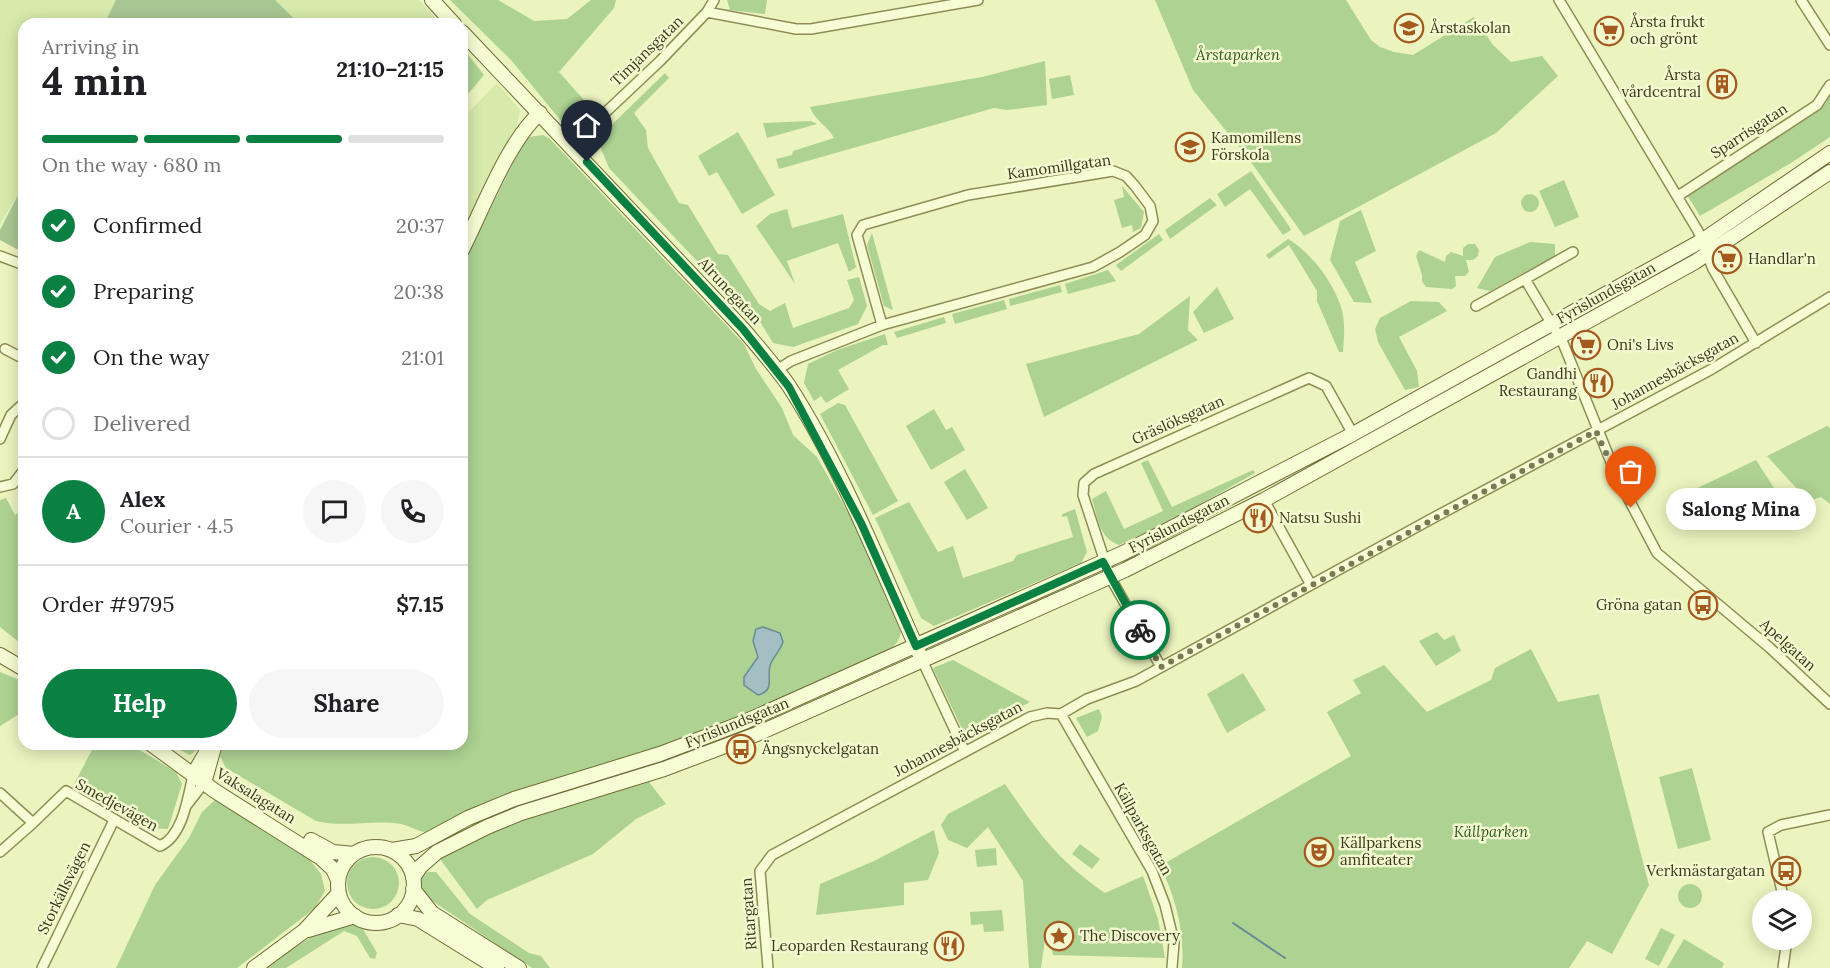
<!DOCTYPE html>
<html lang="en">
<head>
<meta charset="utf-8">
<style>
  body { margin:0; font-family:Lora,serif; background:#f6f6f6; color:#202124; height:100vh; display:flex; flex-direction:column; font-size:22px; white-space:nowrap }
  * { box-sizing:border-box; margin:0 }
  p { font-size:20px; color:#757577 }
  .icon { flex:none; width:33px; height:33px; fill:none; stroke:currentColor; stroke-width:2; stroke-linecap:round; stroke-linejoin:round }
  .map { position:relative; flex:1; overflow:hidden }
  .sheet { position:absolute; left:18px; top:18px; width:450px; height:732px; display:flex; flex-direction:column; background:#fff; border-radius:18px; box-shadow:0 3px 15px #0003 }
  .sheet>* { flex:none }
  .tools { position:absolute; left:1752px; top:890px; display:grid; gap:12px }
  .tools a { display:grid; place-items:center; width:60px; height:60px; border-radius:50%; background:#fff; box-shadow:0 3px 15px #0003; font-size:30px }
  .pin { position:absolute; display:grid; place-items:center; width:51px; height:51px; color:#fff; margin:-62px -26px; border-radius:50% 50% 50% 0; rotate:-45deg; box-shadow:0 0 6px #0007 }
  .pin .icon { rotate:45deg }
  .courier { position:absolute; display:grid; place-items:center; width:60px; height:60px; margin:-30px; border:4px solid #0b8043; border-radius:50%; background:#fff; color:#222; box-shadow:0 2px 8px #0007 }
  .bubble { position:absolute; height:42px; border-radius:21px; background:#fff; box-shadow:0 3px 15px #0003; font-size:20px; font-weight:700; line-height:42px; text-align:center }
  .headline em { font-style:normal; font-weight:700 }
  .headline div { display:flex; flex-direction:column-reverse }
  .headline { display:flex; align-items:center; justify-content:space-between; height:102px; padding:0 24px }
  h1 { font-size:39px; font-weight:700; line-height:45px }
  .bar { display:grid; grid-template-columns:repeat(4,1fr); gap:9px 6px; align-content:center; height:72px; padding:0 24px }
  .bar i { height:8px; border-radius:4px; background:#e0e0e0 }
  .bar .active { background:#0b8043 }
  .bar p { grid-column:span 4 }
  .line { display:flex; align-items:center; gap:15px; padding:0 24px; border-top:2px solid #e0e0e0 }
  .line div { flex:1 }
  .round { display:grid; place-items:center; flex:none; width:63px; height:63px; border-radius:32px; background:#f6f6f6 }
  ol { padding:0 24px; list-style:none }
  li { display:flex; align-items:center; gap:18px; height:66px }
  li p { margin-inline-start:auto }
  li .icon { padding:6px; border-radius:50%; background:#0b8043; color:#fff; stroke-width:4 }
  li:last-child { color:#757577 }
  li i { width:33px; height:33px; border:3px solid #e0e0e0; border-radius:50% }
  .primary-button { display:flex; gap:12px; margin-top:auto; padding:12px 24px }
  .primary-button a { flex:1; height:69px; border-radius:36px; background:#0b8043; color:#fff; font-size:24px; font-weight:700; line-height:69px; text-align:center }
  .primary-button a+a { background:#f6f6f6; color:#202124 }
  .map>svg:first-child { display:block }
  .farmland { fill:#d7e9ab }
  .green { fill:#add292 }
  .cemetery { fill:#a8c692 }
  .water { fill:#a3bfc4; stroke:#698b93; stroke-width:1.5 }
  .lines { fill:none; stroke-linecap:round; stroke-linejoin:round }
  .stream { stroke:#698b93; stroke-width:2 }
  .street-casing { stroke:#8e8d55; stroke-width:12 }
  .secondary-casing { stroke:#6f6d38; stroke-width:16 }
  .street { stroke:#f6fcd3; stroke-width:9 }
  .secondary { stroke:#f6fcd3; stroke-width:14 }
  .done { stroke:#797a54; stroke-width:6; stroke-dasharray:0 10.8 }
  .route { stroke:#0b8043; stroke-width:8 }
  .labels { text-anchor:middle; stroke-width:5; stroke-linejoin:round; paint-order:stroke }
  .poi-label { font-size:15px; fill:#3b391b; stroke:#f2f9cf; text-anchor:start }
  .street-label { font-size:15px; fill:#3b391b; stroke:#f2f9cf }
  .park-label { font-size:15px; font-style:italic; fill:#315a1f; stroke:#f2f9cf }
</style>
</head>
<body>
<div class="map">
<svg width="1830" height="968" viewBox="0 0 1830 968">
  <rect width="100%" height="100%" fill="#ebf3bf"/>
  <!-- farmland -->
  <path class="farmland" d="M 0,0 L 116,0 L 104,24 L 24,24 L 24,183 L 0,225 Z
    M 275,0 L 419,0 L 441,24 L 300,24 Z
    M 497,83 L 520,110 L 514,140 L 462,241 L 462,119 Z"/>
  <!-- green -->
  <path class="green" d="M 450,0 L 498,0 L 534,21 L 567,19 L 591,0 L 616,0 L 614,8 L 559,72 L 591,108 L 574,120 L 562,122 L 511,60 Z
    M 727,0 L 767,0 L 765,14 L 730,10 Z
    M 1155,0 L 1346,0 L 1371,40 L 1380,47 L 1394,52 L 1413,55 L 1474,17 L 1493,45 L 1511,62 L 1542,56 L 1558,76 L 1496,133 L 1304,236 L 1248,158 L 1193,90 Z
    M 462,47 L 484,75 L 462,101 Z
    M 1045,61 L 1047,105 L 1007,110 L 994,108 L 779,169 L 776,159 L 792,155 L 793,151 L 834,138 C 828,126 814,120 810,107 L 982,77 Z
    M 665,73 L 669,78 L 634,113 L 646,130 L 648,148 L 679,203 L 688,205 L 718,254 L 728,255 L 759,304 L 770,311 L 785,303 L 793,328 L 849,308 L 854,300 L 847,280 L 859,277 L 867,306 L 858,324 L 793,347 L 773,343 L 759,320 L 730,296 L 609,168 L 597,139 Z
    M 1070,75 L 1074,95 L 1052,99 L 1049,79 Z
    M 1830,95 L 1830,137 L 1791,163 L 1700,216 L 1687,195 L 1825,104 Z
    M 811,121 L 817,124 L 767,138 L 763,123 Z
    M 738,132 L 775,195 L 742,214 L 717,172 L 709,176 L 698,156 Z
    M 543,135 L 550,139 L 744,344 L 756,369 L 782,408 L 793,435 L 817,457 L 855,525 L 901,625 C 902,642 893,648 880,656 L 743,716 L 660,747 L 498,798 L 427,832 C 417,832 411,826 401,824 C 373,819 344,828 316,821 L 226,768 L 220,756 L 223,744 L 462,744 L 462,266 L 523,143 L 529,137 Z
    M 1251,171 L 1289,226 L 1291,230 L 1283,235 L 1250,189 L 1225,207 L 1217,194 Z
    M 1564,180 L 1579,217 L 1555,227 L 1539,191 Z
    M 1122,186 L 1144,212 L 1141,228 L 1133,232 L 1132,225 L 1122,228 L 1114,200 L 1124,197 Z
    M1521 203a9 9 0 1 1 18 0a9 9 0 1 1-18 0Z
    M 1210,198 L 1217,205 L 1170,239 L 1165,230 Z
    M 787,209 L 792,228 L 843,214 L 856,267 L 849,272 L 838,243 L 787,261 L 795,284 L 756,226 L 770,214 Z
    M 1361,210 L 1376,251 L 1355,262 L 1372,303 L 1354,302 L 1330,260 L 1340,221 Z
    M 872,233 L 893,310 L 884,306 L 867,245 Z
    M 1159,234 L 1163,240 L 1121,271 L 1116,265 Z
    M 1288,239 C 1310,252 1331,279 1340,304 C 1346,319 1344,336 1343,352 L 1339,352 L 1317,301 L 1317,291 L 1289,245 L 1269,259 L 1266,255 Z
    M 1530,242 L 1555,244 L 1555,256 L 1490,291 L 1477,288 L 1495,257 Z
    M 1468,244 L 1475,244 L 1479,250 L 1478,256 L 1473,260 L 1466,260 L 1469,272 L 1465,276 L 1455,276 L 1456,286 L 1452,289 L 1426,287 L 1422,281 L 1422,275 L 1416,256 L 1419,250 L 1445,262 L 1446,256 L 1451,252 L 1463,256 L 1463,248 Z
    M 1108,270 L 1116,281 L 1068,294 L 1065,284 Z
    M 1060,285 L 1062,292 L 1010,306 L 1009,299 Z
    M 1217,287 L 1234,319 L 1204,333 L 1193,312 Z
    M 1190,296 L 1188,330 L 1198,340 L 1044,417 L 1026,364 L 1139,334 Z
    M 1004,300 L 1007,309 L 955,324 L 952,314 Z
    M 1411,301 L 1439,302 L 1447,311 L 1399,337 L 1417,371 L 1419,387 L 1405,390 L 1378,342 L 1375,329 L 1380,318 Z
    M 944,317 L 946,323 L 897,338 L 894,332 Z
    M 885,334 L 888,345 L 883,345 L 838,370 L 849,389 L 826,403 L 821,396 L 814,401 L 804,383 L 808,364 L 837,350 Z
    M 838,403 L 845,405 L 898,501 L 873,515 L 820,414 Z
    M 934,409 L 946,430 L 952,427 L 965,450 L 931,470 L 906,426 Z
    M 1827,426 L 1830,428 L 1830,504 L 1821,497 L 1808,501 L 1767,456 Z
    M 1148,460 L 1172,507 L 1253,470 L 1255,473 L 1171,521 L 1119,545 C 1099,538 1098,518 1092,499 L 1106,491 L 1124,529 L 1163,511 L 1141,463 Z
    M 1756,460 L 1774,488 L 1696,522 L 1683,495 Z
    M 965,469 L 988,508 L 967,520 L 944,482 Z
    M 6,498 L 15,515 L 24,510 L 24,646 L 0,627 L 0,500 Z
    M 909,502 L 938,552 L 953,546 L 963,578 L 1013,561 L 1017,555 L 1073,537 L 1067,516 L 1062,517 L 1062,514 L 1075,509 L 1087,552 L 1081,563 L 934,626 L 921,618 L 875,518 Z
    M 1437,632 L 1444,640 L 1454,635 L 1461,651 L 1436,666 L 1419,641 Z
    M 1531,649 L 1558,702 L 1599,694 L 1649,885 L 1612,954 L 1587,941 L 1569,968 L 1182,968 C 1185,934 1176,897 1160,866 L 1351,756 L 1327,712 L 1361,693 L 1353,680 L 1384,665 L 1427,712 L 1491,680 L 1495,668 Z
    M 953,660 L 1030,702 L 966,737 L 933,668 Z
    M 0,672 L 24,682 L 24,711 L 0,726 Z
    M 1243,673 L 1266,710 L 1227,733 L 1207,694 Z
    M 1099,709 L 1102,717 L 1098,731 L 1087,737 L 1076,718 Z
    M 89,744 L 130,744 L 176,772 L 182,784 L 168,829 L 148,828 L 129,818 L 128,808 L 123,804 L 105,808 L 72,788 L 93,748 Z
    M 168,744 L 205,744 L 190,755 Z
    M 1692,768 L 1711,840 L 1678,849 L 1659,777 Z
    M 649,782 L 666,804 L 636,819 L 593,854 L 487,900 L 477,909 L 440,859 C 506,821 577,803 649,782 Z
    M 1005,784 C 1038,832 1056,859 1105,893 L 1143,876 L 1158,919 L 1165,958 L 1053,955 L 1047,925 L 1041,968 L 1029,968 L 1023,881 L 988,827 L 967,848 L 948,840 L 941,825 L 948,814 Z
    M 216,799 L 309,859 L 321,874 L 325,891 L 315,908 L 237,968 L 116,968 L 155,885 L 189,838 L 202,812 Z
    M 934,830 L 939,853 L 928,880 L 904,883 L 904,905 L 816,915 L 820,884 L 874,861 Z
    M 1080,844 L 1100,859 L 1092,869 L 1072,854 Z
    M 996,848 L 997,865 L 977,867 L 975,850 Z
    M347 883a26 26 0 1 1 52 0a26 26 0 1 1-52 0Z
    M 425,872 L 436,872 L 470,914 L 529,953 L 541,956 L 550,968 L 532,968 L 425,896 L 420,880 Z
    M1678 896a12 12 0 1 1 24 0a12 12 0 1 1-24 0Z
    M 1002,910 L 1004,931 L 984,932 L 983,924 L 971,925 L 970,912 Z
    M 350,922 L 363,929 L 377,953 L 375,959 L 370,958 L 357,936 L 344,931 L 286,968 L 260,968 L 316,934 Z
    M 1661,928 L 1675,935 L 1659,966 L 1645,959 Z
    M 1684,939 L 1724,963 L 1722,968 L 1667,968 Z"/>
  <!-- cemetery -->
  <path class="cemetery" d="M 116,0 L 275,0 L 300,24 L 104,24 Z
    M 24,183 L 24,253 L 0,240 L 0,230 Z"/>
  <!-- water -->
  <path class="water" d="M 763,627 L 780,633 L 783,642 C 780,651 774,656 771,663 C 765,676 777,690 758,695 L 744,685 L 744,677 L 758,657 L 753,641 L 756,629 Z"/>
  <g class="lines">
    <!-- stream -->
    <path class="stream" d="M 1233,923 L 1285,958"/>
    <!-- street casing -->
    <g class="street-casing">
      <path id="street" d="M 1559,0 L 1698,231 L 1713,269 L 1756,343
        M 1801,0 L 1830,45
        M 707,12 L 796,29 L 811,29 L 978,0
        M 571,145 L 660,61 L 707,12 L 714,0
        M 1678,196 L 1817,105 L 1830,85
        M 0,256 L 24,265
        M 1525,279 L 1573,252
        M 1476,306 L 1525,279 L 1563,343 L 1617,477 L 1657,553 L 1770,648 L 1830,704
        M 5,349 L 24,359
        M 777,370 L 791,361 L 882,325 L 1093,267 L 1120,252 L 1145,235 L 1153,221 L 1150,206 L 1135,186 L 1126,176 L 1113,171 L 968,195 L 863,225 L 857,235 L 882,325
        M 0,439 L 11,415 L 24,403
        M 0,487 L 13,484 L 24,470
        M 1264,500 L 1311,585
        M 922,660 L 965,752
        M 1161,667 L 1110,577 L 1083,495 L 1084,483 L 1094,474 L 1309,378 L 1326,386 L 1353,434
        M 1061,714 L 1152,871 L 1165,905 L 1174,942 L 1172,968
        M 0,793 L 33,823 L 66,791 L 160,846 C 183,836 188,797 193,775
        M 186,806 L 204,783
        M 0,852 L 33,823
        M 1784,900 L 1768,832 L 1781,825 L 1830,815
        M 42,968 L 114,820
        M 768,968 L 760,871 L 772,855 L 1030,717 L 1047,713 L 1061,714 L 1087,699 L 1136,681 L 1433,518 L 1712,369 L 1830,297
        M 1783,968 L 1787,939"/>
    </g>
    <!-- secondary casing -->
    <g class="secondary-casing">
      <path id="secondary" d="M 432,0 L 454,24
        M 462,32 L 743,329 C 759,348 775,366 789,386 C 842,468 879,564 919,653
        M 462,250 C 482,211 508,141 540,113
        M 0,655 L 24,669
        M 151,744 L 215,791 L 321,858 L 333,869 L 338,880
        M 193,775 L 211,744
        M 204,783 L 215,744
        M 311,840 L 333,852 L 354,854
        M338 885a38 38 0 1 1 76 0a38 38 0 1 1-76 0Z
        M 392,850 L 416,846 L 468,818 L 514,799 L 660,754 L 742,723 L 1123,553 L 1353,434 L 1703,240 L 1830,153
        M 413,878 L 420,867 L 437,852 L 487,827 L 521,813 L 664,769 L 757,734 L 1125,570 L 1264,500 L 1695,262 L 1830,172
        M 413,889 L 432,913 L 519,968
        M 398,915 L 418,919 L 497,968
        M 308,930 L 355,916
        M 254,968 L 304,931 L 339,893"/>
    </g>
    <!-- street -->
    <use href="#street" class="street"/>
    <!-- secondary -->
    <use href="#secondary" class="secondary"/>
  </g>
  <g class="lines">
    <!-- done -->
    <path class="done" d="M 1140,630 L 1161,667 L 1596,431 L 1631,508"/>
    <!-- route -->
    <path class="route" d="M 587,162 L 743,329 L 789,387 L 861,523 L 916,646 L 1103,562 L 1140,630"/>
  </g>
  <!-- icons -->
  <defs>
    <g id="school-ring" transform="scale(1.5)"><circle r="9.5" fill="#f2f9cf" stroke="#a4591e" stroke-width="1.5"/><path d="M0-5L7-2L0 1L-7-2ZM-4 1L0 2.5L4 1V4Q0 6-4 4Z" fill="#a4591e"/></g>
    <g id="supermarket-ring" transform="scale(1.5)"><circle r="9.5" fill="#f2f9cf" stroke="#a4591e" stroke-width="1.5"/><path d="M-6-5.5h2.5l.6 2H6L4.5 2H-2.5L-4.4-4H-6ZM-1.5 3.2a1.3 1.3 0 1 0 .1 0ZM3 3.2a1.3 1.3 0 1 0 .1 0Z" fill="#a4591e"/></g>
    <g id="building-ring" transform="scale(1.5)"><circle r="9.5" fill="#f2f9cf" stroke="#a4591e" stroke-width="1.5"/><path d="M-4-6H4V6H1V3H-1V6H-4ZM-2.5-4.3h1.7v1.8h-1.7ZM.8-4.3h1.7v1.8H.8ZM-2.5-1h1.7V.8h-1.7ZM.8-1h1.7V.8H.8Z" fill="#a4591e"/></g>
    <g id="restaurant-ring" transform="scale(1.5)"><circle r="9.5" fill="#f2f9cf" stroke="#a4591e" stroke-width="1.5"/><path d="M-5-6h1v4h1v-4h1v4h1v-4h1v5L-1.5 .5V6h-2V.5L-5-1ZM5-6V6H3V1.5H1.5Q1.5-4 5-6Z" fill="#a4591e"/></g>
    <g id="bus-ring" transform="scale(1.5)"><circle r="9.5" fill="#f2f9cf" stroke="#a4591e" stroke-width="1.5"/><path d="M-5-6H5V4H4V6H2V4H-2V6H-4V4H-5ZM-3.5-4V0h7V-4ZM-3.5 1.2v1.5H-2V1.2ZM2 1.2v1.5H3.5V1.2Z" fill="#a4591e"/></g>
    <g id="theatre-ring" transform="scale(1.5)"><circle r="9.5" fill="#f2f9cf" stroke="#a4591e" stroke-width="1.5"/><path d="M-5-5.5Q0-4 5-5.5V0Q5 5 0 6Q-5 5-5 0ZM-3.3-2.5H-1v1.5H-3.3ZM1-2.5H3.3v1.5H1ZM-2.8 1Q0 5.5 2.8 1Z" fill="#a4591e"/></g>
    <g id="sight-ring" transform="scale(1.5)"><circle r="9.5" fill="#f2f9cf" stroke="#a4591e" stroke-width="1.5"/><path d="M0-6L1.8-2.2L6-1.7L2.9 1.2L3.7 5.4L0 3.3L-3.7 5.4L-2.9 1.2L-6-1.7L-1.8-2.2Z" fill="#a4591e"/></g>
  </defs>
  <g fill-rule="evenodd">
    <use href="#school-ring" x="1409" y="28"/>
    <use href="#supermarket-ring" x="1609" y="31"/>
    <use href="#building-ring" x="1722" y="84"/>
    <use href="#school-ring" x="1190" y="147"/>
    <use href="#supermarket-ring" x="1727" y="259"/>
    <use href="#supermarket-ring" x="1586" y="345"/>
    <use href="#restaurant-ring" x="1598" y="383"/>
    <use href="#restaurant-ring" x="1258" y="518"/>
    <use href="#bus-ring" x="1703" y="605"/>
    <use href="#bus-ring" x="741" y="749"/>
    <use href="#theatre-ring" x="1319" y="852"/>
    <use href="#bus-ring" x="1786" y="871"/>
    <use href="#sight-ring" x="1059" y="936"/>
    <use href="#restaurant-ring" x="949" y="946"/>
  </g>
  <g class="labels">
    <!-- poi labels -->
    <g class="poi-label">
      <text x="1630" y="27">Årsta frukt<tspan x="1630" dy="17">och grönt</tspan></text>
      <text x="1430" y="33">Årstaskolan</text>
      <text x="1701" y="80" text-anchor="end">Årsta<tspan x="1701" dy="17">vårdcentral</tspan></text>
      <text x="1211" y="143">Kamomillens<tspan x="1211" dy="17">Förskola</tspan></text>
      <text x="1748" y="264">Handlar'n</text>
      <text x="1607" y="350">Oni's Livs</text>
      <text x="1577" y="379" text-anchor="end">Gandhi<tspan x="1577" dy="17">Restaurang</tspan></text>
      <text x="1279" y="523">Natsu Sushi</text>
      <text x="1682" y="610" text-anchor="end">Gröna gatan</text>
      <text x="762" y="754">Ängsnyckelgatan</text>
      <text x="1340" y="848">Källparkens<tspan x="1340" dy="17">amfiteater</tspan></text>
      <text x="1765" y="876" text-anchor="end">Verkmästargatan</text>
      <text x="1080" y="941">The Discovery</text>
      <text x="928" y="951" text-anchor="end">Leoparden Restaurang</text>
    </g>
    <!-- street labels -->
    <g class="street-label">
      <text transform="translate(647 51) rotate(-44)" y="5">Timjansgatan</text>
      <text transform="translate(1749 131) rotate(-33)" y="5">Sparrisgatan</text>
      <text transform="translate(1059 167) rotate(-8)" y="5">Kamomillgatan</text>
      <text transform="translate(730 291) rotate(47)" y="5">Alrunegatan</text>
      <text transform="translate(1606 293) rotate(-29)" y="5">Fyrislundsgatan</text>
      <text transform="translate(1675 371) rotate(-29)" y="5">Johannesbäcksgatan</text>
      <text transform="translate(1178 420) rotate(-24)" y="5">Gräslöksgatan</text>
      <text transform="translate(1179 524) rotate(-27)" y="5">Fyrislundsgatan</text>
      <text transform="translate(1788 645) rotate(42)" y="5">Apelgatan</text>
      <text transform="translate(737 723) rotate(-22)" y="5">Fyrislundsgatan</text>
      <text transform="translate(958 739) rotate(-28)" y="5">Johannesbäcksgatan</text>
      <text transform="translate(256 796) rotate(32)" y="5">Vaksalagatan</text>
      <text transform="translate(117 805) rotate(29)" y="5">Smedjevägen</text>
      <text transform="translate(1143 829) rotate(61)" y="5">Källparksgatan</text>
      <text transform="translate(64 888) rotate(-64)" y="5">Storkällsvägen</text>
      <text transform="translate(749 914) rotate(-94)" y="5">Ritargatan</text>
    </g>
    <!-- park labels -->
    <g class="park-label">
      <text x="1238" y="60">Årstaparken</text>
      <text x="1491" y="837">Källparken</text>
    </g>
  </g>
</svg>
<div class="tools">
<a><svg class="icon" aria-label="layers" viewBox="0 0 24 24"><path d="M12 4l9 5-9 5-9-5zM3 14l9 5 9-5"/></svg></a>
</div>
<div class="pin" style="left:1631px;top:508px;background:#ea580c"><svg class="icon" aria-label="bag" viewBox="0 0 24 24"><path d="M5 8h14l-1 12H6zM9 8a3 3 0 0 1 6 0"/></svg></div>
<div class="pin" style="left:587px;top:162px;background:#1f2937"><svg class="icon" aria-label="home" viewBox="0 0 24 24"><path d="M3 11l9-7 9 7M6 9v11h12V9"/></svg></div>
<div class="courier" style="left:1140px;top:630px"><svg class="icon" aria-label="bike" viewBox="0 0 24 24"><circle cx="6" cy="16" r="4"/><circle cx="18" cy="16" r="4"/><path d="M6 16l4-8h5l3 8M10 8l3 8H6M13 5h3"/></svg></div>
<div class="bubble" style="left:1666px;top:488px;width:150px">Salong Mina</div>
<section class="sheet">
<div class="headline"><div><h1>4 min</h1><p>Arriving in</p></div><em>21:10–21:15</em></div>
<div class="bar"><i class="active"></i><i class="active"></i><i class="active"></i><i></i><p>On the way · 680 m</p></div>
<ol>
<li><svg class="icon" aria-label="check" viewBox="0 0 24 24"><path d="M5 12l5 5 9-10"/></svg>Confirmed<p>20:37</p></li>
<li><svg class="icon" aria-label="check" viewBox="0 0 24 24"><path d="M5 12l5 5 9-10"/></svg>Preparing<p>20:38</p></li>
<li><svg class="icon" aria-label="check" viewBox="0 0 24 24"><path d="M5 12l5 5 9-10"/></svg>On the way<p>21:01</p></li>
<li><i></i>Delivered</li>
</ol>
<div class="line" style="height:108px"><b class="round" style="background:#0b8043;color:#fff">A</b><div><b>Alex</b><p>Courier · 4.5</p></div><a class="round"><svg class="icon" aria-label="chat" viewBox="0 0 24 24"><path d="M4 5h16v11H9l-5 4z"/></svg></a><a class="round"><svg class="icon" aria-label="phone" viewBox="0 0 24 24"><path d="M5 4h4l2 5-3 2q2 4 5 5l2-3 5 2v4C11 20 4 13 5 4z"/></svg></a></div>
<div class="line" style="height:78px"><div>Order #9795</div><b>$7.15</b></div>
<div class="primary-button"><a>Help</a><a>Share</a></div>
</section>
</div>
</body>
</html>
